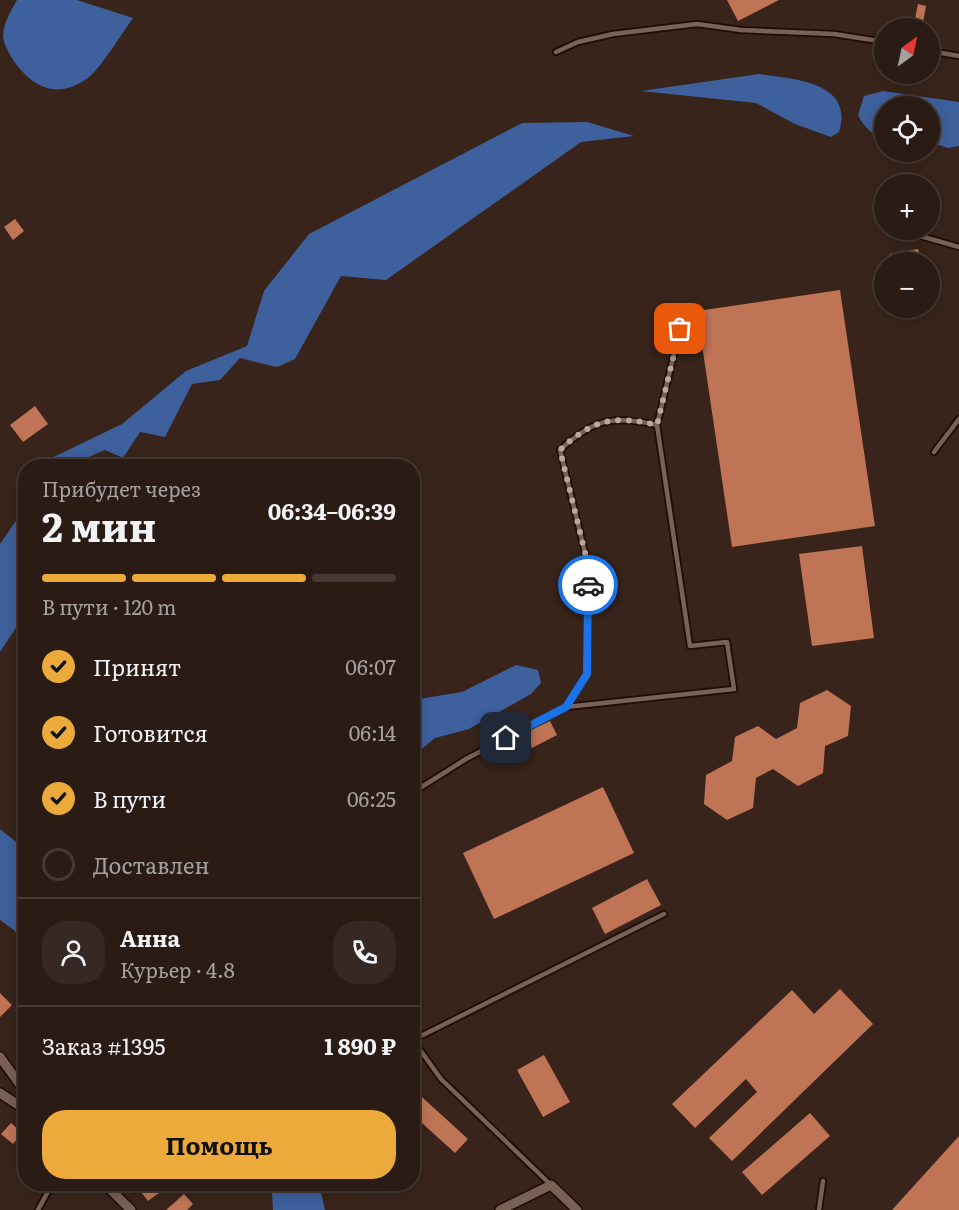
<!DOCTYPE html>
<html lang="ru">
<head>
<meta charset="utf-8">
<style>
  body { margin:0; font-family:Literata,serif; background:#362822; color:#f1f3f6; height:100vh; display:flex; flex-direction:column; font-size:22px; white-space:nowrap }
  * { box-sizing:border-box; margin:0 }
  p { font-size:20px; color:#a5a1a0 }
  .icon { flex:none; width:33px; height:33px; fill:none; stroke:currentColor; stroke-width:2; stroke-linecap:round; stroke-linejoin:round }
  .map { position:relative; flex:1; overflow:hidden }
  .panel { position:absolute; left:18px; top:459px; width:402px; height:732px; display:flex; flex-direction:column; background:#2a1b14; border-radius:24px; box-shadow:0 3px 15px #0003,0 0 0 2px #463934 }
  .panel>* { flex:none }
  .needle { width:39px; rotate:33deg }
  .buttons { position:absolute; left:874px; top:18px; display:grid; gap:12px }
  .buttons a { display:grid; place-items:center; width:66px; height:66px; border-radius:50%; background:#2a1b14; box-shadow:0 3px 15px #0003,0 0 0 2px #463934; font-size:30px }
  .pin { position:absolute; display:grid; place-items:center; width:51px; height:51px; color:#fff; margin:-26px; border-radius:12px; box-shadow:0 3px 9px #0006 }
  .courier { position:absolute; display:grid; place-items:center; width:60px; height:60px; margin:-30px; border:4px solid #1a73e8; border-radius:50%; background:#fff; color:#222; box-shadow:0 2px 8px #0007 }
  .head em { font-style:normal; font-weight:700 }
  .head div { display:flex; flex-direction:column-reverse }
  .head { display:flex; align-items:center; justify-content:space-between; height:102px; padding:0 24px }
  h1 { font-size:39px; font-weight:700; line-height:45px }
  .bar { display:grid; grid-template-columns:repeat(4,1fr); gap:9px 6px; align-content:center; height:72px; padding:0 24px }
  .bar i { height:8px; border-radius:4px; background:#463934 }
  .bar .current { background:#ebaa39 }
  .bar p { grid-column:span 4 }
  .line { display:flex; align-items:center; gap:15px; padding:0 24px; border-top:2px solid #463934 }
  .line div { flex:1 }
  .round { display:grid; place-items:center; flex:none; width:63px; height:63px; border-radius:24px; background:#362822 }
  ol { padding:0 24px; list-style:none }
  li { display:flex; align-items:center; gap:18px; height:66px }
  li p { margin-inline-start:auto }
  li .icon { padding:6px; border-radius:50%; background:#ebaa39; color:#111; stroke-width:4 }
  li:last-child { color:#a5a1a0 }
  li i { width:33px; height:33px; border:3px solid #463934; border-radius:50% }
  .action { display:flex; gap:12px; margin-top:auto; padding:12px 24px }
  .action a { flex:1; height:69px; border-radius:24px; background:#ebaa39; color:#111; font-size:24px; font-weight:700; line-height:69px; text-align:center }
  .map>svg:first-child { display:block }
  .water { fill:#3e609c }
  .building { fill:#c07456 }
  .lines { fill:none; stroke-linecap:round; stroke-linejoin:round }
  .lane-casing { stroke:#1f0c05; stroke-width:8 }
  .street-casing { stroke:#1f0c05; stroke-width:12 }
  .lane { stroke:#796156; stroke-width:4.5 }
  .street { stroke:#796156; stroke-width:9 }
  .done { stroke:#b7a7a0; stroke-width:6; stroke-dasharray:0 10.8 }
  .route { stroke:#1a73e8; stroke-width:8 }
</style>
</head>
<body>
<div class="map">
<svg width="959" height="1210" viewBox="0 0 959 1210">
  <rect width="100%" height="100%" fill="#38241b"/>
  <!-- water -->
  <path class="water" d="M 17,0 L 77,0 L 133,18 C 122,33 101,68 88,78 C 57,100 33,88 13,60 C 9,53 3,43 3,35 C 4,22 11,11 17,0 Z
    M 759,74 C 792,79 855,81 839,132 L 831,137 L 795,124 L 756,103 L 641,91 Z
    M 883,91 L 959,102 L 959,146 L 948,148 L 930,142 L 930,106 L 885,106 L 885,137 C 872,137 863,125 858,115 L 864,96 Z
    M 587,122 L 634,136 L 581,142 L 386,280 L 341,276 L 295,359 L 277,367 L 240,358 L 220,380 L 192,384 L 165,437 L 140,432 L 123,458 L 105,450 L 77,462 L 76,466 L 35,466 L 122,424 L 186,371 L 247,346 L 264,291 L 309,234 L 522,123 Z
    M 25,471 L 25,614 L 0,652 L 0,544 L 22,512 Z
    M 516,665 L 538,670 L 541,683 L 531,694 L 469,729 L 435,738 L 413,756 L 413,700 L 462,692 Z
    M 0,829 L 25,849 L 25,945 L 14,930 L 0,920 Z
    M 210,1184 L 305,1184 L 320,1188 L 325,1210 L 273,1210 L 272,1192 L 214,1190 Z"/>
  <!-- building -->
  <path class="building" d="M 727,0 L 779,0 L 738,21 Z
    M 918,4 L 926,6 L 922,28 L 913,28 Z
    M 15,219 L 24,231 L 13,240 L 4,227 Z
    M 918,249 L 921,262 L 891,262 L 889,254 Z
    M 840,290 L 875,526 L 732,547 L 697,311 Z
    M 35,406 L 48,424 L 23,442 L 10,425 Z
    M 862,546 L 874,638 L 812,646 L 799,554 Z
    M 827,690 L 851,706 L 848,736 L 825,746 L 823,773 L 798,786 L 773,769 L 756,778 L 753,808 L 727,820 L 704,804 L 706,775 L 732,761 L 735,737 L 758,726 L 776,739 L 797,728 L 800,703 Z
    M 550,721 L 557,735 L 532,748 L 525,733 Z
    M 603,787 L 634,853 L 494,919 L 463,853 Z
    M 647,879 L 661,905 L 605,934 L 592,908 Z
    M 840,989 L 873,1024 L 732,1161 L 709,1138 L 757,1092 L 746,1079 L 695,1128 L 672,1104 L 792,990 L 814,1014 Z
    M 0,993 L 12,1005 L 0,1017 Z
    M 544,1055 L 570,1102 L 543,1117 L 517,1070 Z
    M 412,1088 L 468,1139 L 455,1153 L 412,1114 Z
    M 810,1113 L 830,1136 L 762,1195 L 742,1172 Z
    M 11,1123 L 22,1133 L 13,1144 L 1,1134 Z
    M 959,1136 L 959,1210 L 892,1210 Z
    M 144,1184 L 171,1184 L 148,1201 L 138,1188 Z
    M 184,1194 L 193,1204 L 187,1210 L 166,1210 Z"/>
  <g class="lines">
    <!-- lane casing -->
    <g class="lane-casing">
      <path id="lane" d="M 930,51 L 959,56
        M 556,52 L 578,42 L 613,34 L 697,24 L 741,30 L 834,34 L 885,42
        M 910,233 L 959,247
        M 934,452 L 959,419
        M 566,707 L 734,689 L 727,642 L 690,646 L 657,425
        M 412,793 L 466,759 L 566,707 L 587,674 L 588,565 L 560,450 C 593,419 613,415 657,425 L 680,329
        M 413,1040 L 664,914
        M 413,1040 L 441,1079 L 551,1185
        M 38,1210 L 52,1184
        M 819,1210 L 823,1181"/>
    </g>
    <!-- street casing -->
    <g class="street-casing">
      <path id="street" d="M 0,1057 L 26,1093
        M 0,1093 L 26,1110
        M 105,1184 L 131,1210
        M 500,1210 L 551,1185 L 577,1210"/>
    </g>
    <!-- lane -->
    <use href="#lane" class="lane"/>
    <!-- street -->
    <use href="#street" class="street"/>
  </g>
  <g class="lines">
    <!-- done -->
    <path class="done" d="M 588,585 L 588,565 L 560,450 C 593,419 613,415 657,425 L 680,329"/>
    <!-- route -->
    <path class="route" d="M 506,738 L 566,707 L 587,674 L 588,585"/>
  </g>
</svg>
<div class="buttons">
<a><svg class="needle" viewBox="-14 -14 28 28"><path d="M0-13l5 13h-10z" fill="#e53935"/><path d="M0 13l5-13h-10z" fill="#a5a1a0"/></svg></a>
<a><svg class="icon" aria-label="locate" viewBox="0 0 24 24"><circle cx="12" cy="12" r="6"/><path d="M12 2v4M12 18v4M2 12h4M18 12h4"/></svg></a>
<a>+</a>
<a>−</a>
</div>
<div class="pin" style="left:680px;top:329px;background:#ea580c"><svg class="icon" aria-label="bag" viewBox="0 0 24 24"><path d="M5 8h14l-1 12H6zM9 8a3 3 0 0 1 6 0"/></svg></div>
<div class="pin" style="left:506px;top:738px;background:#1f2937"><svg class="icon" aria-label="home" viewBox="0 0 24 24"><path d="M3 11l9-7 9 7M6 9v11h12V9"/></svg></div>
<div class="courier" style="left:588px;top:585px"><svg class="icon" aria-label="car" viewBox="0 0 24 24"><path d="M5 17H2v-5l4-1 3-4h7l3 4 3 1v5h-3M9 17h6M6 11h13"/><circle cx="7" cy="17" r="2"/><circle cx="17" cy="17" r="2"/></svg></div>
<section class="panel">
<div class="head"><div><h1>2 мин</h1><p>Прибудет через</p></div><em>06:34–06:39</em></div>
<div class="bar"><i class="current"></i><i class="current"></i><i class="current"></i><i></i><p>В пути · 120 m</p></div>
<ol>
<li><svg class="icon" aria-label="check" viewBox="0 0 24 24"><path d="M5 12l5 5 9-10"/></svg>Принят<p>06:07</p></li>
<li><svg class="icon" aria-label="check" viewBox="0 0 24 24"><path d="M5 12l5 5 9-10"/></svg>Готовится<p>06:14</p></li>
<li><svg class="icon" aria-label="check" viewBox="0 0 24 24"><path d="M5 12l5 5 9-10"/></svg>В пути<p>06:25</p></li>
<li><i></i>Доставлен</li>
</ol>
<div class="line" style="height:108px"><a class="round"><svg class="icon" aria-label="person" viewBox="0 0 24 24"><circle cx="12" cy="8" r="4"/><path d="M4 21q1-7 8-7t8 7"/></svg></a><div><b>Анна</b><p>Курьер · 4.8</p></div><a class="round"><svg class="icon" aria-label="phone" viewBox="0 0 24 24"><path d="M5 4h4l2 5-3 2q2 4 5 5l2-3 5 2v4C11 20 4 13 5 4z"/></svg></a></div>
<div class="line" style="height:78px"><div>Заказ #1395</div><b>1 890 ₽</b></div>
<div class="action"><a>Помощь</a></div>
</section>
</div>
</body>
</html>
